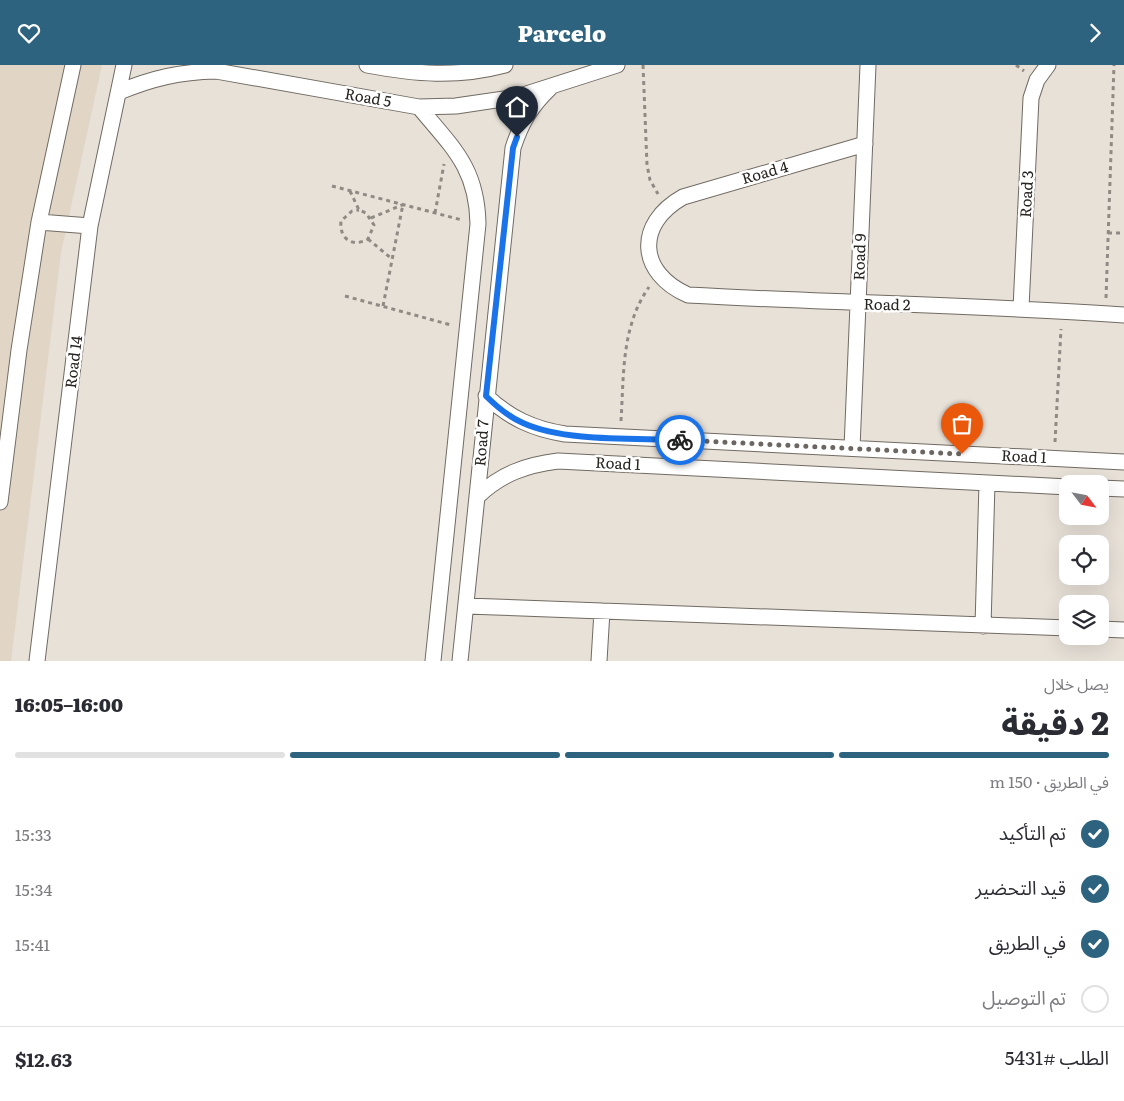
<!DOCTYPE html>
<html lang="ar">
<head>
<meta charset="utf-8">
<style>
  body { margin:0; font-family:Literata,"Noto Sans Arabic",serif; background:#f7f7f7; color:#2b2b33; direction:rtl; height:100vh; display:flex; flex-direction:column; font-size:19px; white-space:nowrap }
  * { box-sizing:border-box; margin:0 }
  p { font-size:16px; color:#7c7c81 }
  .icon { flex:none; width:28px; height:28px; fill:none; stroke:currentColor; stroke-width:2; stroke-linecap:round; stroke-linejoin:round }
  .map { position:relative; height:596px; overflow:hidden; direction:ltr }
  .drawer { display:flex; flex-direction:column; background:#fff; flex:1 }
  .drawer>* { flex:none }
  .needle { width:32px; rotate:122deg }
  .tools { position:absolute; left:1059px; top:410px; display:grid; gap:10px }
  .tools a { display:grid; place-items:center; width:50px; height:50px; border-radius:10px; background:#fff; box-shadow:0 5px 20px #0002; font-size:25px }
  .pin { position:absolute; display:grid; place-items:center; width:42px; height:42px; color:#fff; margin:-51px -21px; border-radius:50% 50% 50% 0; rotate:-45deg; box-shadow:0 0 5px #0007 }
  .pin .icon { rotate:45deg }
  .courier { position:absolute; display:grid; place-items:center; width:50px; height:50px; margin:-25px; border:4px solid #1a73e8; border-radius:50%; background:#fff; color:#222; box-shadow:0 1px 6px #0007 }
  .headline em { font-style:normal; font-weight:800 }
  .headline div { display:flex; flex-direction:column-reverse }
  .headline { display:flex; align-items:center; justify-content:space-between; height:85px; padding:0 15px }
  h1 { font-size:32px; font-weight:800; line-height:38px }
  .bar { display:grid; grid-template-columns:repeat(4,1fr); gap:8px 5px; align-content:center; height:60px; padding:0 15px }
  .bar i { height:6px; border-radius:4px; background:#e1e1e2 }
  .bar .current { background:#2d637e }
  .bar p { grid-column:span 4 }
  .line { display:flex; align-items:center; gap:12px; padding:0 15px; border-top:1px solid #e1e1e2 }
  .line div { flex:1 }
  ol { padding:0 15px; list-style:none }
  li { display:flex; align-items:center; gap:15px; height:55px }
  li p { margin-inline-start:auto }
  li .icon { padding:5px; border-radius:50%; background:#2d637e; color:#fff; stroke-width:4 }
  li:last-child { color:#7c7c81 }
  li i { width:28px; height:28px; border:2px solid #e1e1e2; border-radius:50% }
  header { display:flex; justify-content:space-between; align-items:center; height:65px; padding:0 15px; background:#2d637e; color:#fff; font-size:22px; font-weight:800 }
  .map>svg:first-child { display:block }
  .built { fill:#e1d5c6 }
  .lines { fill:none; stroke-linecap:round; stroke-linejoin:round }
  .street-casing { stroke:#706a62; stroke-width:17 }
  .path { stroke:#8f8a84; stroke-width:3; stroke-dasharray:4 4; stroke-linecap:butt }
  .street { stroke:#fff; stroke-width:15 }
  .done { stroke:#6b6661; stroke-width:5; stroke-dasharray:0 9 }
  .route { stroke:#1a73e8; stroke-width:6 }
  .labels { text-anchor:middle; stroke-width:5; stroke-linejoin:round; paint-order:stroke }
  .street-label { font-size:15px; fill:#272421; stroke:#fff }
</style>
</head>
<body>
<header><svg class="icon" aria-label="forward" viewBox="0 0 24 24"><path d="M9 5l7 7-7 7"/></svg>Parcelo<svg class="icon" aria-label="heart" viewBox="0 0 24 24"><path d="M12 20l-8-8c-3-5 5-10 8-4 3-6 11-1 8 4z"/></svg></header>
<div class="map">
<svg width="1124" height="596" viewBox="0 0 1124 596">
  <rect width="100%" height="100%" fill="#e8e1d8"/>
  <!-- built -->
  <path class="built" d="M 0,0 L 102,0 L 61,188 L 11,596 L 0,596 Z"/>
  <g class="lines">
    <!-- street casing -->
    <g class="street-casing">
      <path id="street" d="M 367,0 C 416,9 456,13 505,0
        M 119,27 C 153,13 179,7 216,6 L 419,42 L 456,41 L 517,32 L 617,0
        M 419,42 C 453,83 477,103 478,159 L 433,596
        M 865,79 L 683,132 C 635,159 638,208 688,230 C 833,238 979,240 1124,250
        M 39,157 L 90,161
        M 1021,243 L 1031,33 L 1037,15 L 1048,0
        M 486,331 C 510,353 533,364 565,369 L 1124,397
        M 852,383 L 868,0
        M 1100,423 L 1124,424
        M 478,431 C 501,409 526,400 558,396 L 1068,422
        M 0,437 L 19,285 L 39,157 L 73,0
        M 466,541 L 1068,563
        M 983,561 L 987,418
        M 1100,564 L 1124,565
        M 37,596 L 90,161 L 124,0
        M 460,596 L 513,83 C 521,58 531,41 550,23
        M 599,596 L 602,546"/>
    </g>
    <!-- path -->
    <path class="path" d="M 643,0 L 647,100 L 650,115 L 658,129
      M 1016,0 L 1024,6
      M 332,121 L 462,155
      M 350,126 L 359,145 L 366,148 L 374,160 L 368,174 C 353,183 339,174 341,156 L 352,146 L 359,145
      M 435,148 L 444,99
      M 371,153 L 402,140
      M 1108,168 L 1124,168
      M 368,174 L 392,194
      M 345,231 L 451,260
      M 1106,233 L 1114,0
      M 383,241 L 403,139
      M 621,356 C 624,310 621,262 649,222
      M 1055,377 L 1061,264"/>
    <!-- street -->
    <use href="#street" class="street"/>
  </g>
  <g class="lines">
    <!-- done -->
    <path class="done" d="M 680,375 L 962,389"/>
    <!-- route -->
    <path class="route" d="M 517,72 L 513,83 L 486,331 C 497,342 509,352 523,358 C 565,377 633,373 680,375"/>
  </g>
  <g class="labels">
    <!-- street labels -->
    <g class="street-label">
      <text transform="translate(368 33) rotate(10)" y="5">Road 5</text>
      <text transform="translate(765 108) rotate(-16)" y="5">Road 4</text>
      <text transform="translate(1027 129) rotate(-87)" y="5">Road 3</text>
      <text transform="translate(860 192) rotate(-88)" y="5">Road 9</text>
      <text transform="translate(887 240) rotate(1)" y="5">Road 2</text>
      <text transform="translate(74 297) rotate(-83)" y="5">Road 14</text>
      <text transform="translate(482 378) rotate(-86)" y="5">Road 7</text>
      <text transform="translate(1024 392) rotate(3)" y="5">Road 1</text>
      <text transform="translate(618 399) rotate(3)" y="5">Road 1</text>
    </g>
  </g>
</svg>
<div class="tools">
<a><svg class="needle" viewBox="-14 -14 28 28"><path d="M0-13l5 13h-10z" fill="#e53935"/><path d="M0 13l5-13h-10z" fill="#7c7c81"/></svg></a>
<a><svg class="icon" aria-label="locate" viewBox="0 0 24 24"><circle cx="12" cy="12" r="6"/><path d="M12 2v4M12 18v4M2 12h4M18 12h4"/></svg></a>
<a><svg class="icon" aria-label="layers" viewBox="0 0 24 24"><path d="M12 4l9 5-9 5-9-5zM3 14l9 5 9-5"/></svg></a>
</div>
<div class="pin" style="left:962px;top:389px;background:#ea580c"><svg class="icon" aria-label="bag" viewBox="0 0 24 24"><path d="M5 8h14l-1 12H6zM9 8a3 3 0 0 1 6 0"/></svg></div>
<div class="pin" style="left:517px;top:72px;background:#1f2937"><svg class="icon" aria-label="home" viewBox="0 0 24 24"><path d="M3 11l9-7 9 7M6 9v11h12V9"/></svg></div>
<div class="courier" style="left:680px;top:375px"><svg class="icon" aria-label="bike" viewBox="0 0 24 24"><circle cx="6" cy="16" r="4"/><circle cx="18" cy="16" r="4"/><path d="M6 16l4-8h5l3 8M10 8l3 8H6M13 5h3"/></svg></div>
</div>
<section class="drawer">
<div class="headline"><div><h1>2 دقيقة</h1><p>يصل خلال</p></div><em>16:00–16:05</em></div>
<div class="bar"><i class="current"></i><i class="current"></i><i class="current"></i><i></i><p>في الطريق · 150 m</p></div>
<ol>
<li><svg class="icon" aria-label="check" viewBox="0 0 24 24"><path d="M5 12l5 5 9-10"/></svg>تم التأكيد<p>15:33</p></li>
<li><svg class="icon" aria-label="check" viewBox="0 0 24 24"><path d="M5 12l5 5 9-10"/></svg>قيد التحضير<p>15:34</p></li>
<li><svg class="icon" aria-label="check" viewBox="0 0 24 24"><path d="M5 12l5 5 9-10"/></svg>في الطريق<p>15:41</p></li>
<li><i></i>تم التوصيل</li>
</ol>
<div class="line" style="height:65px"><div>الطلب #5431</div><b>$12.63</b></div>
</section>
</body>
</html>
